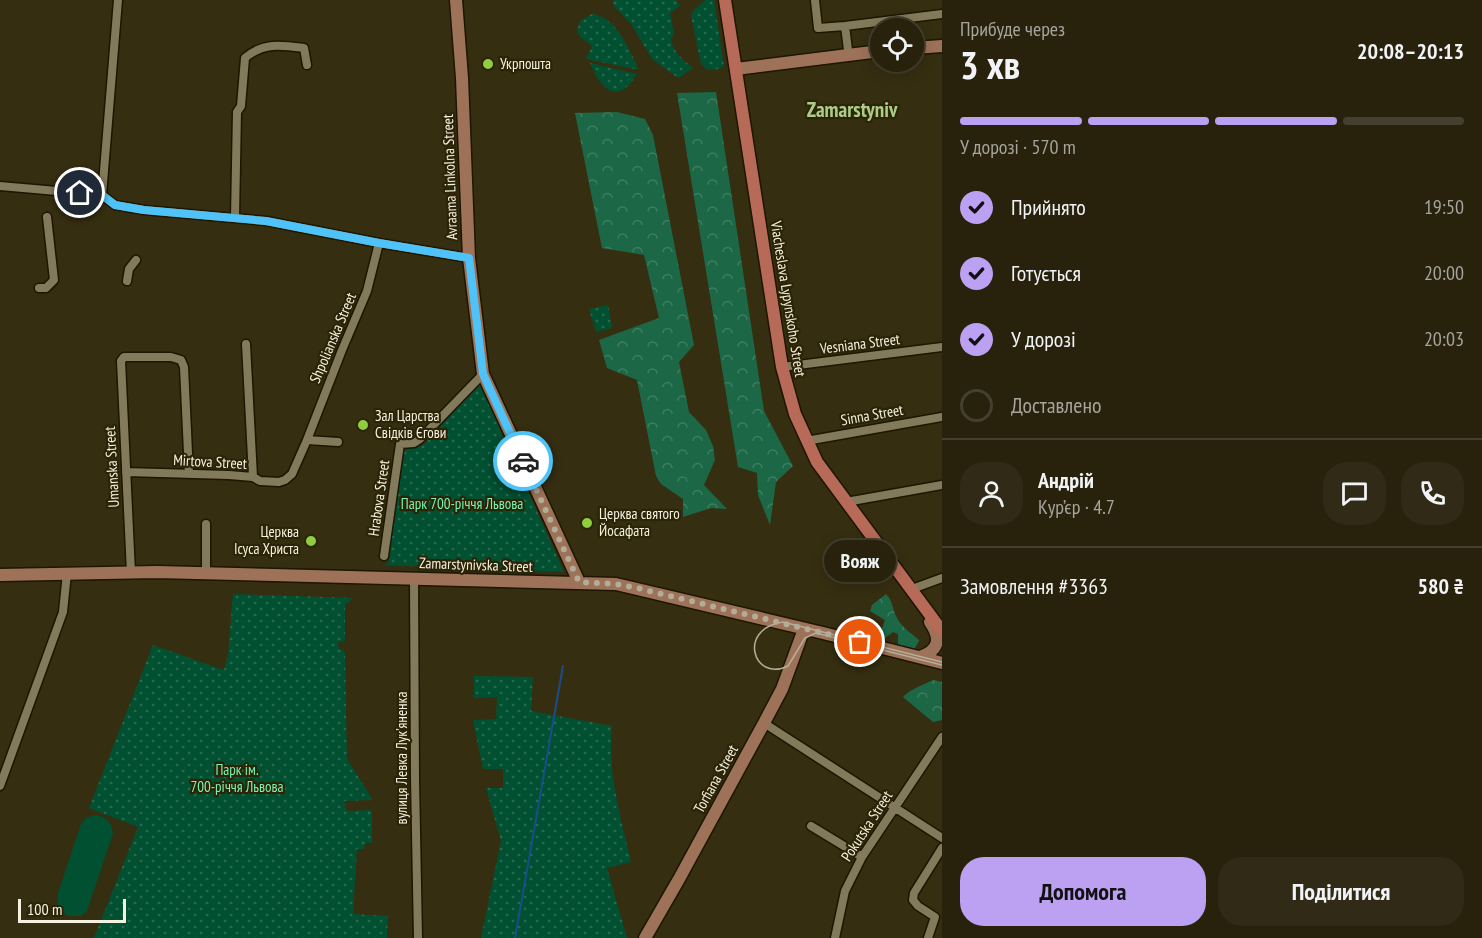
<!DOCTYPE html>
<html lang="uk">
<head>
<meta charset="utf-8">
<style>
  body { margin:0; font-family:"PT Sans Narrow",sans-serif; background:#302a16; color:#f1f3f6; height:100vh; display:flex; flex-direction:column; font-size:22px; white-space:nowrap }
  * { box-sizing:border-box; margin:0 }
  p { font-size:20px; color:#a5a49d }
  .icon { flex:none; width:33px; height:33px; fill:none; stroke:currentColor; stroke-width:2; stroke-linecap:round; stroke-linejoin:round }
  .map { position:relative; flex:1; overflow:hidden }
  .details { display:flex; flex-direction:column; background:#28220d; width:540px }
  .details>* { flex:none }
  .controls { position:absolute; left:870px; top:18px; display:grid; gap:12px }
  .controls a { display:grid; place-items:center; width:54px; height:54px; border-radius:50%; background:#28220d; box-shadow:0 3px 15px #0003,0 0 0 2px #443f2e; font-size:30px }
  .scale { position:absolute; left:18px; bottom:15px; width:108px; box-sizing:border-box; padding-left:6px; border:3px solid #f5f1e0; border-top:0; font-size:16px; line-height:21px; white-space:nowrap; color:#f5f1e0; -webkit-text-stroke:4px #2c2406; paint-order:stroke }
  .pin { position:absolute; display:grid; place-items:center; width:51px; height:51px; color:#fff; margin:-26px; border:3px solid #fff; border-radius:50%; box-shadow:0 2px 6px #0007 }
  .courier { position:absolute; display:grid; place-items:center; width:60px; height:60px; margin:-30px; border:4px solid #4fc3f7; border-radius:50%; background:#fff; color:#222; box-shadow:0 2px 8px #0007 }
  .bubble { position:absolute; height:42px; border-radius:21px; background:#28220d; box-shadow:0 3px 15px #0003,0 0 0 2px #443f2e; font-size:20px; font-weight:600; line-height:42px; text-align:center }
  .overview em { font-style:normal; font-weight:600 }
  .overview div { display:flex; flex-direction:column-reverse }
  .overview { display:flex; align-items:center; justify-content:space-between; height:102px; padding:0 18px }
  h1 { font-size:39px; font-weight:600; line-height:45px }
  .bar { display:grid; grid-template-columns:repeat(4,1fr); gap:9px 6px; align-content:center; height:72px; padding:0 18px }
  .bar i { height:8px; border-radius:4px; background:#443f2e }
  .bar .selected { background:#bca0f2 }
  .bar p { grid-column:span 4 }
  .line { display:flex; align-items:center; gap:15px; padding:0 18px; border-top:2px solid #443f2e }
  .line div { flex:1 }
  .round { display:grid; place-items:center; flex:none; width:63px; height:63px; border-radius:24px; background:#302a16 }
  ol { padding:0 18px; list-style:none }
  li { display:flex; align-items:center; gap:18px; height:66px }
  li p { margin-inline-start:auto }
  li .icon { padding:6px; border-radius:50%; background:#bca0f2; color:#111; stroke-width:4 }
  li:last-child { color:#a5a49d }
  li i { width:33px; height:33px; border:3px solid #443f2e; border-radius:50% }
  .button { display:flex; gap:12px; margin-top:auto; padding:12px 18px }
  .button a { flex:1; height:69px; border-radius:24px; background:#bca0f2; color:#111; font-size:24px; font-weight:600; line-height:69px; text-align:center }
  .button a+a { background:#302a16; color:#f1f3f6 }
  main { display:flex; flex:1; min-height:0 }
  .map>svg:first-child { display:block }
  .grass { fill:url(#grass-dots) }
  .forest { fill:url(#forest-crowns) }
  .pitch { fill:#015031 }
  .lines { fill:none; stroke-linecap:round; stroke-linejoin:round }
  .stream { stroke:#194d8a; stroke-width:2 }
  .street-casing { stroke:#1d1600; stroke-width:11 }
  .secondary-casing { stroke:#1d1600; stroke-width:15 }
  .primary-casing { stroke:#1d1600; stroke-width:15 }
  .street { stroke:#837a5b; stroke-width:8 }
  .secondary { stroke:#9d7259; stroke-width:12 }
  .primary { stroke:#b76a57; stroke-width:12 }
  .tram { stroke:#b4af9a; stroke-width:1.5 }
  .done { stroke:#b2ad98; stroke-width:6; stroke-dasharray:0 10.8 }
  .route { stroke:#4fc3f7; stroke-width:8 }
  .poi-dot { fill:#90cd40; stroke:#2c2406; stroke-width:2 }
  .labels { text-anchor:middle; stroke-width:4.5; stroke-linejoin:round; paint-order:stroke }
  .poi-label { font-size:15px; fill:#f5f1e0; stroke:#2c2406; text-anchor:start }
  .street-label { font-size:15px; fill:#f5f1e0; stroke:#2c2406 }
  .park-label { font-size:15px; fill:#77f5b6; stroke:#2c2406 }
  .district-label { font-size:21px; font-weight:bold; fill:#abcd88; stroke:#2c2406 }
</style>
</head>
<body>
<main>
<div class="map">
<svg width="942" height="938" viewBox="0 0 942 938">
  <defs>
    <pattern id="grass-dots" width="8" height="8" patternUnits="userSpaceOnUse" patternTransform="scale(1.5)"><rect width="8" height="8" fill="#015031"/><path d="M2 2h.1M6 6h.1" fill="none" stroke="#276a4f" stroke-width="1.8" stroke-linecap="round"/></pattern>
    <pattern id="forest-crowns" width="20" height="18" patternUnits="userSpaceOnUse" patternTransform="scale(1.5)"><rect width="20" height="18" fill="#1c6846"/><path d="M2 6a3 3 0 1 1 6 0M12 15a3 3 0 1 1 6 0" fill="none" stroke="#3e7e60"/></pattern>
  </defs>
  <rect width="100%" height="100%" fill="#362e11"/>
  <!-- grass -->
  <path class="grass" d="M 613,0 L 676,0 L 680,6 L 670,13 L 674,34 L 671,39 C 672,51 683,60 693,68 L 678,78 L 652,59 L 631,24 L 613,5 Z
    M 705,0 L 714,0 L 724,66 L 719,69 L 708,70 L 701,64 L 691,16 L 693,11 Z
    M 592,14 C 616,16 630,51 639,70 L 586,59 L 592,46 L 579,36 L 577,30 L 580,21 Z
    M 590,63 L 637,74 C 618,106 601,90 590,63 Z
    M 608,305 L 612,328 L 596,332 L 589,309 Z
    M 480,384 L 564,572 L 383,565 L 388,564 L 404,447 L 422,446 Z
    M 233,594 L 353,598 L 345,605 L 345,641 L 338,642 L 339,649 L 344,650 L 345,655 L 347,759 L 373,800 L 344,801 L 347,811 L 372,810 L 372,843 L 365,843 L 364,849 L 357,849 L 353,914 L 388,916 L 387,938 L 94,938 L 138,827 L 89,808 L 153,645 L 224,670 L 228,655 Z
    M 474,676 L 533,677 L 531,711 L 612,726 C 607,772 621,818 631,862 L 607,868 L 627,938 L 481,938 L 501,841 L 486,788 L 503,788 L 503,769 L 483,769 L 473,720 L 496,719 L 497,697 L 474,698 Z"/>
  <!-- forest -->
  <path class="forest" d="M 716,92 L 764,411 L 793,466 L 776,482 L 770,525 L 758,495 L 757,473 L 738,467 L 677,93 Z
    M 617,112 L 645,119 L 653,135 L 694,345 L 679,362 L 689,412 L 706,430 L 713,446 L 715,460 L 704,485 L 727,509 L 711,508 L 683,517 L 683,499 L 661,484 L 656,476 L 637,380 L 607,368 L 599,340 L 659,318 L 644,255 L 602,248 L 575,113 Z
    M 886,594 C 893,601 892,608 896,616 C 901,627 911,633 919,640 L 914,650 L 898,646 L 898,634 L 893,632 L 884,639 L 881,638 L 880,634 L 885,620 L 870,611 L 872,605 Z
    M 933,680 L 942,682 L 942,720 L 933,722 L 903,697 C 910,689 923,685 933,680 Z"/>
  <!-- pitch -->
  <path class="pitch" d="M 94,815 C 106,816 112,822 113,834 L 87,911 L 81,916 L 68,916 L 57,907 L 58,893 L 81,824 L 86,818 Z"/>
  <g class="lines">
    <!-- stream -->
    <path class="stream" d="M 515,938 L 563,666"/>
    <!-- street casing -->
    <g class="street-casing">
      <path id="street" d="M 815,0 L 818,28 L 845,26 L 848,50
        M 845,26 L 942,14
        M 0,186 L 102,195 L 115,205 L 144,210 L 266,221 L 379,243 L 469,258
        M 102,195 L 118,0
        M 235,217 L 237,112 L 241,106 L 245,58 C 263,42 282,45 304,48 L 307,65
        M 127,281 L 129,269 L 136,260
        M 39,288 L 46,288 L 54,280 L 47,217
        M 246,344 L 253,477
        M 782,367 L 942,347
        M 307,440 L 342,350 L 367,291 L 379,243
        M 806,441 L 942,417
        M 126,472 L 229,475 L 253,477 L 260,481 L 279,482 L 285,480 L 292,474 L 307,440 L 338,442
        M 846,502 L 942,485
        M 384,556 L 400,444 L 414,443 L 420,439 L 483,374
        M 131,573 L 121,361 L 124,357 L 171,357 L 181,360 L 184,367 L 189,474
        M 206,573 L 206,524
        M 414,578 L 415,779 L 418,938
        M 912,589 L 942,578
        M 764,723 L 942,838
        M 0,786 L 63,612 L 67,573
        M 811,826 L 862,857
        M 835,938 L 845,891 L 862,857 L 942,737
        M 928,938 L 935,917 L 918,906 L 913,900 L 914,893 L 942,848"/>
    </g>
    <!-- secondary casing -->
    <g class="secondary-casing">
      <path id="secondary" d="M 456,0 L 462,78 L 469,258 L 483,374 L 579,582
        M 914,48 L 942,46
        M 736,69 L 880,51
        M 0,575 L 157,572 L 616,584 L 823,633 L 942,663
        M 920,657 C 940,650 941,638 930,622
        M 645,938 L 679,879 L 764,723 L 782,689 L 804,629"/>
    </g>
    <!-- primary casing -->
    <g class="primary-casing">
      <path id="primary" d="M 725,0 L 782,367 L 795,414 L 817,462 L 942,631"/>
    </g>
    <!-- street -->
    <use href="#street" class="street"/>
    <!-- secondary -->
    <use href="#secondary" class="secondary"/>
    <!-- primary -->
    <use href="#primary" class="primary"/>
    <!-- tram -->
    <path class="tram" d="M 942,662 L 783,622 C 736,629 754,683 788,666 L 805,638 L 816,633 L 942,665"/>
  </g>
  <g class="lines">
    <!-- done -->
    <path class="done" d="M 523,461 L 579,582 L 616,584 L 637,588 L 860,642"/>
    <!-- route -->
    <path class="route" d="M 80,193 L 102,195 L 115,205 L 144,210 L 266,221 L 379,243 L 469,258 L 483,374 L 523,461"/>
  </g>
  <!-- markers -->
  <g class="poi-dot">
    <circle cx="488" cy="64" r="6"/>
    <circle cx="363" cy="425" r="6"/>
    <circle cx="587" cy="523" r="6"/>
    <circle cx="311" cy="541" r="6"/>
  </g>
  <g class="labels">
    <!-- poi labels -->
    <g class="poi-label">
      <text x="500" y="69">Укрпошта</text>
      <text x="375" y="421">Зал Царства<tspan x="375" dy="17">Свідків Єгови</tspan></text>
      <text x="599" y="519">Церква святого<tspan x="599" dy="17">Йосафата</tspan></text>
      <text x="299" y="537" text-anchor="end">Церква<tspan x="299" dy="17">Ісуса Христа</tspan></text>
    </g>
    <!-- street labels -->
    <g class="street-label">
      <text transform="translate(450 177) rotate(-92)" y="5">Avraama Linkolna Street</text>
      <text transform="translate(788 299) rotate(81)" y="5">Viacheslava Lypynskoho Street</text>
      <text transform="translate(333 338) rotate(-67)" y="5">Shpolianska Street</text>
      <text transform="translate(860 344) rotate(-7)" y="5">Vesniana Street</text>
      <text transform="translate(872 415) rotate(-10)" y="5">Sinna Street</text>
      <text transform="translate(210 462) rotate(3)" y="5">Mirtova Street</text>
      <text transform="translate(112 467) rotate(-93)" y="5">Umanska Street</text>
      <text transform="translate(379 498) rotate(-82)" y="5">Hrabova Street</text>
      <text transform="translate(476 565) rotate(2)" y="5">Zamarstynivska Street</text>
      <text transform="translate(402 758) rotate(-90)" y="5">вулиця Левка Лукʼяненка</text>
      <text transform="translate(716 779) rotate(-61)" y="5">Torfiana Street</text>
      <text transform="translate(867 826) rotate(-57)" y="5">Pokutska Street</text>
    </g>
    <!-- park labels -->
    <g class="park-label">
      <text x="462" y="509">Парк 700-річчя Львова</text>
      <text x="237" y="775">Парк ім.<tspan x="237" dy="17">700-річчя Львова</tspan></text>
    </g>
    <!-- district labels -->
    <g class="district-label">
      <text x="852" y="117">Zamarstyniv</text>
    </g>
  </g>
</svg>
<div class="controls">
<a><svg class="icon" aria-label="locate" viewBox="0 0 24 24"><circle cx="12" cy="12" r="6"/><path d="M12 2v4M12 18v4M2 12h4M18 12h4"/></svg></a>
</div>
<div class="scale">100 m</div>
<div class="pin" style="left:860px;top:642px;background:#ea580c"><svg class="icon" aria-label="bag" viewBox="0 0 24 24"><path d="M5 8h14l-1 12H6zM9 8a3 3 0 0 1 6 0"/></svg></div>
<div class="pin" style="left:80px;top:193px;background:#1f2937"><svg class="icon" aria-label="home" viewBox="0 0 24 24"><path d="M3 11l9-7 9 7M6 9v11h12V9"/></svg></div>
<div class="courier" style="left:523px;top:461px"><svg class="icon" aria-label="car" viewBox="0 0 24 24"><path d="M5 17H2v-5l4-1 3-4h7l3 4 3 1v5h-3M9 17h6M6 11h13"/><circle cx="7" cy="17" r="2"/><circle cx="17" cy="17" r="2"/></svg></div>
<div class="bubble" style="left:824px;top:540px;width:72px">Вояж</div>
</div>
<section class="details">
<div class="overview"><div><h1>3 хв</h1><p>Прибуде через</p></div><em>20:08–20:13</em></div>
<div class="bar"><i class="selected"></i><i class="selected"></i><i class="selected"></i><i></i><p>У дорозі · 570 m</p></div>
<ol>
<li><svg class="icon" aria-label="check" viewBox="0 0 24 24"><path d="M5 12l5 5 9-10"/></svg>Прийнято<p>19:50</p></li>
<li><svg class="icon" aria-label="check" viewBox="0 0 24 24"><path d="M5 12l5 5 9-10"/></svg>Готується<p>20:00</p></li>
<li><svg class="icon" aria-label="check" viewBox="0 0 24 24"><path d="M5 12l5 5 9-10"/></svg>У дорозі<p>20:03</p></li>
<li><i></i>Доставлено</li>
</ol>
<div class="line" style="height:108px"><a class="round"><svg class="icon" aria-label="person" viewBox="0 0 24 24"><circle cx="12" cy="8" r="4"/><path d="M4 21q1-7 8-7t8 7"/></svg></a><div><b>Андрій</b><p>Кур’єр · 4.7</p></div><a class="round"><svg class="icon" aria-label="chat" viewBox="0 0 24 24"><path d="M4 5h16v11H9l-5 4z"/></svg></a><a class="round"><svg class="icon" aria-label="phone" viewBox="0 0 24 24"><path d="M5 4h4l2 5-3 2q2 4 5 5l2-3 5 2v4C11 20 4 13 5 4z"/></svg></a></div>
<div class="line" style="height:78px"><div>Замовлення #3363</div><b>580 ₴</b></div>
<div class="button"><a>Допомога</a><a>Поділитися</a></div>
</section>
</main>
</body>
</html>
